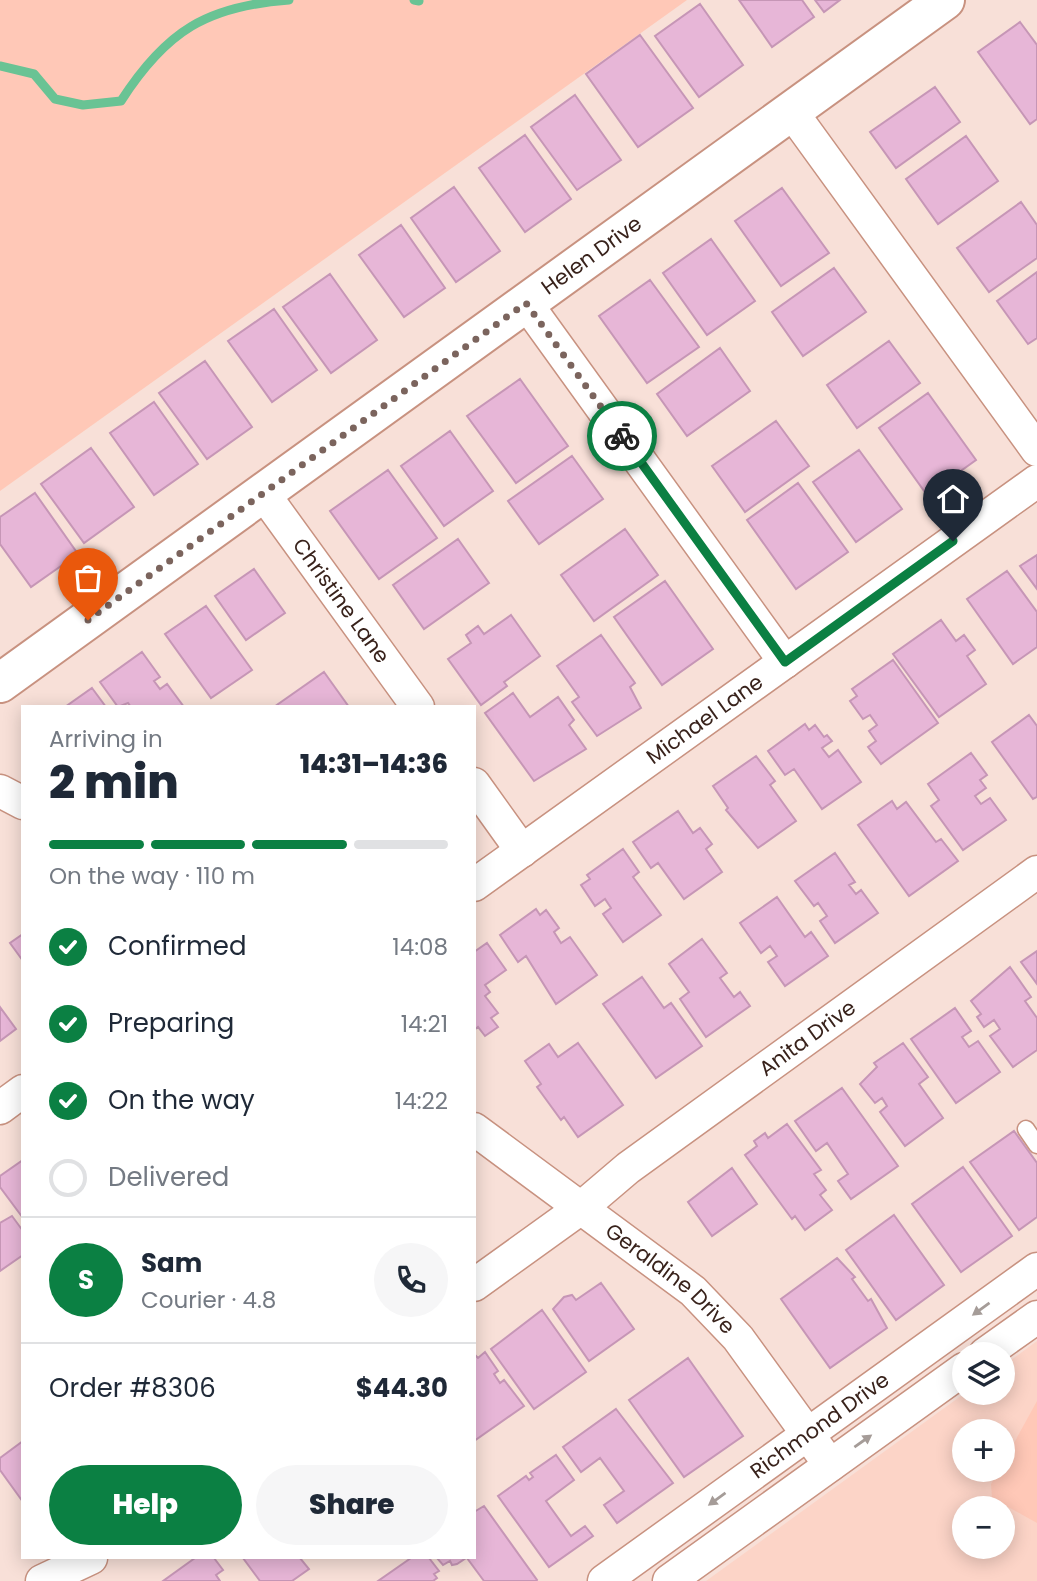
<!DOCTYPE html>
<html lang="en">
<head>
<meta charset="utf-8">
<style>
  body { margin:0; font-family:Poppins,sans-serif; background:#f6f6f7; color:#1f2937; height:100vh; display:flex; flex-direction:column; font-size:26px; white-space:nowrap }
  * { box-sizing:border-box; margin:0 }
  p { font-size:23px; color:#747a83 }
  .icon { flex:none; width:38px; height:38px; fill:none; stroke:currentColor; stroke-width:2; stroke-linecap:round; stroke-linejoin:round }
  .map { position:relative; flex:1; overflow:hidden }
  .drawer { position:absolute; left:21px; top:705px; width:455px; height:854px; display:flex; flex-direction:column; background:#fff; border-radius:0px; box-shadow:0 4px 18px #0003 }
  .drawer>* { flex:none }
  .controls { position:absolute; left:952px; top:1342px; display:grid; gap:14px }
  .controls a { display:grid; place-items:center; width:63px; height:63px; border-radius:50%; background:#fff; box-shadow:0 4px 18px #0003; font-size:35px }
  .pin { position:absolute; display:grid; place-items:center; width:60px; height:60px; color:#fff; margin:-72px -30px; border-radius:50% 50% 50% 0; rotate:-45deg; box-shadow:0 0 7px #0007 }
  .pin .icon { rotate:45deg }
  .courier { position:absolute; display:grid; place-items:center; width:70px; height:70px; margin:-35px; border:5px solid #0b8043; border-radius:50%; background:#fff; color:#222; box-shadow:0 2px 9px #0007 }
  .head em { font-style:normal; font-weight:800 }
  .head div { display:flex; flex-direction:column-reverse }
  .head { display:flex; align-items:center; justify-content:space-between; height:119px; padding:0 28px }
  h1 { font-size:46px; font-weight:800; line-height:52px }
  .bar { display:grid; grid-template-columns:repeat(4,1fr); gap:10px 7px; align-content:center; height:84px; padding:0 28px }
  .bar i { height:9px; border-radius:5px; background:#e0e1e3 }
  .bar .selected { background:#0b8043 }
  .bar p { grid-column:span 4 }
  .line { display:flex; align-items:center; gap:18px; padding:0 28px; border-top:2px solid #e0e1e3 }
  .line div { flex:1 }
  .round { display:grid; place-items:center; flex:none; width:74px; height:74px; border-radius:37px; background:#f6f6f7 }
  ol { padding:0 28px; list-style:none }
  li { display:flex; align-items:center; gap:21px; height:77px }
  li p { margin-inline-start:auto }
  li .icon { padding:7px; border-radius:50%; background:#0b8043; color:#fff; stroke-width:4 }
  li:last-child { color:#747a83 }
  li i { width:38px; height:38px; border:4px solid #e0e1e3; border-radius:50% }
  .cta { display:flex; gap:14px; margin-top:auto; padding:14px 28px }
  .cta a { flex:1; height:80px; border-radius:42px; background:#0b8043; color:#fff; font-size:28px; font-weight:800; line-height:80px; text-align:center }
  .cta a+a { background:#f6f6f7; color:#1f2937 }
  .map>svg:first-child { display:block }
  .built { fill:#fcd4c7; fill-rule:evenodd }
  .green { fill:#ffc8b7 }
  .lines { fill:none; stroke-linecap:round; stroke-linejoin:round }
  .stream { stroke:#69c394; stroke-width:9 }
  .building { fill:#e7b6d7; stroke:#c696b6; stroke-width:2 }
  .lane-casing { stroke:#c89280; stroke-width:19 }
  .street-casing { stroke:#c89280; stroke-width:35 }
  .secondary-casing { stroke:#c89280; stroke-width:42 }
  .lane { stroke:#fff; stroke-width:16 }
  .street { stroke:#fff; stroke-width:32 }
  .secondary { stroke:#fff; stroke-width:38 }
  .oneway { fill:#a59c98 }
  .done { stroke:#7b645d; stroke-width:7; stroke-dasharray:0 12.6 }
  .route { stroke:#0b8043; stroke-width:9 }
  .labels { text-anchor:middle; stroke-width:5; stroke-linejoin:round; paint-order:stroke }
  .street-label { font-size:21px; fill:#38221b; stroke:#fff }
</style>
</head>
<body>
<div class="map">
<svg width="1037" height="1581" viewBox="0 0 1037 1581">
  <rect width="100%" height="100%" fill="#f8e0d8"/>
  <!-- built -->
  <path class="built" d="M 1037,1341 L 1037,1581 L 706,1581 L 965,1393 L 1003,1393 L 1003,1366 ZM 964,1432 L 1003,1432 L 1003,1470 L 964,1470 ZM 964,1508 L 1003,1508 L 1003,1547 L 964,1547 Z"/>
  <!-- green -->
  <path class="green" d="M 0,0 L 687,0 L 0,491 Z
    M 1037,1401 L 1037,1523 L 992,1498 L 991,1484 L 999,1470 L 1003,1470 L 1003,1463 Z"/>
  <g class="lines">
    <!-- stream -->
    <path class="stream" d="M 414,0 L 419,1
      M 0,66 L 34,74 L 55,99 L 83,105 L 121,101 C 166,31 207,6 289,0"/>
  </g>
  <!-- building -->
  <path class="building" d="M 739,0 L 802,0 L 814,17 L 772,47 Z
    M 815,0 L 840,0 L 824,12 Z
    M 700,4 L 743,65 L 699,97 L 655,36 Z
    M 1020,22 L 1037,45 L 1037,119 L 1030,124 L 978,52 Z
    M 640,35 L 693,108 L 638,147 L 586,74 Z
    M 935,87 L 960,122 L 896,168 L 870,132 Z
    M 575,95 L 621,160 L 577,190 L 531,127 Z
    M 525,135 L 571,199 L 525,232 L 479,168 Z
    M 966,136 L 998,181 L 938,224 L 906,179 Z
    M 454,187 L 500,251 L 456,282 L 411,218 Z
    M 782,188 L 829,253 L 781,286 L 735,221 Z
    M 1021,202 L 1037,225 L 1037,258 L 989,292 L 957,248 Z
    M 401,225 L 445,288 L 404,317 L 359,255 Z
    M 711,239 L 755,301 L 707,335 L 663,273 Z
    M 834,268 L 866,312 L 803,356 L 772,312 Z
    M 1037,272 L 1037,338 L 1028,344 L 997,301 Z
    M 330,274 L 377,340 L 331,373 L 283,307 Z
    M 650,280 L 699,347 L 647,383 L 599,316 Z
    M 274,309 L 317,370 L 272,402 L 228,341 Z
    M 889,341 L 920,383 L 857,428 L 827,385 Z
    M 720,348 L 750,391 L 687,436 L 657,394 Z
    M 205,361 L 252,427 L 207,459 L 159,393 Z
    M 520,379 L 568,446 L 516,483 L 467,416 Z
    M 928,393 L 976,460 L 927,495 L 879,428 Z
    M 154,402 L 198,464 L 154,495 L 110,433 Z
    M 776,421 L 809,466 L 745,512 L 712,466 Z
    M 450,431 L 493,491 L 444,526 L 401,466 Z
    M 91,448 L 134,507 L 84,543 L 41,484 Z
    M 859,450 L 902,509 L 856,542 L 813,482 Z
    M 572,456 L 603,499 L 539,544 L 508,501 Z
    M 388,470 L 437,538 L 379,579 L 330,511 Z
    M 798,483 L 848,552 L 796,589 L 747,520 Z
    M 35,493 L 78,554 L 31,587 L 0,544 L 0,517 Z
    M 625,529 L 658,575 L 594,621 L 561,575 Z
    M 458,539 L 489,583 L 424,629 L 393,585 Z
    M 1037,555 L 1037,589 L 1020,566 Z
    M 254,569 L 285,613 L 246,640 L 215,596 Z
    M 1007,571 L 1037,612 L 1037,647 L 1013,664 L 967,599 Z
    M 665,581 L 713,649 L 662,685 L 614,617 Z
    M 206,606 L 252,670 L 211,698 L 165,634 Z
    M 511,615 L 540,656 L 504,682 L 507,686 L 481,705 L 448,659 L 471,643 L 466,635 L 478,626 L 484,634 Z
    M 941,620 L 956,641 L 964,635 L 975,650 L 967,656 L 986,684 L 939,717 L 893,654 Z
    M 601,635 L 635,683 L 630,687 L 641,708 L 597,736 L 572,702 L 579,697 L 557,666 Z
    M 142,652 L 160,677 L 154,681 L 160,689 L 167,684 L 184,707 L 131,707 L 128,703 L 118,707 L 100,682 Z
    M 893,660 L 938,723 L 881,764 L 868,747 L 876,741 L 869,731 L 877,725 L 870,715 L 863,719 L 850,701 L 857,696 L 852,689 Z
    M 324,672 L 349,707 L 274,707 Z
    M 92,688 L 106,707 L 65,707 Z
    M 513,693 L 530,717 L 558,697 L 574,720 L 569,725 L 586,749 L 534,781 L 485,713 Z
    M 1029,715 L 1037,726 L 1037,797 L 1033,799 L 992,742 Z
    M 805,724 L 809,730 L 815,725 L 824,737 L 827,735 L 832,741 L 822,748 L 829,757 L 838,750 L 861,782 L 822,809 L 794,769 L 785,775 L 768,751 Z
    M 971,753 L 987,775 L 980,780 L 986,788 L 975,796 L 981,804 L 990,798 L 1006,820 L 963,850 L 931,806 L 939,800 L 928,784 Z
    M 756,756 L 775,781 L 770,785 L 796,821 L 758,848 L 726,810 L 728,808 L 713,786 Z
    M 892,801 L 897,809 L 906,802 L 936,842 L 941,839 L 958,861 L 909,896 L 858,825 Z
    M 678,811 L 693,833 L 700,828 L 712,844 L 706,849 L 722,872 L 684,899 L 658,863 L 651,868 L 633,842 Z
    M 623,849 L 639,872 L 633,877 L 661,915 L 623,942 L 603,914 L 611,908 L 605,899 L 595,906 L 581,885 L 590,879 L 587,875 Z
    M 835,853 L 855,882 L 849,885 L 856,894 L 861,890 L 878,913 L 835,943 L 820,921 L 827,916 L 818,903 L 814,906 L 795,881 Z
    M 777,897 L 805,937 L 811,932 L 828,956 L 785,986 L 768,962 L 777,956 L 770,946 L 761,953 L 740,923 Z
    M 536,909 L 540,915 L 546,910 L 559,928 L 554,932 L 561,943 L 570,937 L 597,975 L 556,1004 L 526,956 L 518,962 L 500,935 Z
    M 23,934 L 23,961 L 10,943 Z
    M 702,939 L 727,973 L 720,978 L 734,997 L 740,992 L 750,1006 L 706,1037 L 680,999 L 689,992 L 669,964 Z
    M 487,943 L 506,970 L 485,985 L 490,992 L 485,996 L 498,1013 L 491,1018 L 498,1027 L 485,1036 L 478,1027 L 474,1030 L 474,952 Z
    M 1037,951 L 1037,984 L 1021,962 Z
    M 1010,967 L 1031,997 L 1025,1001 L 1037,1018 L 1037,1050 L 1013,1067 L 990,1036 L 1000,1029 L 994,1020 L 984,1027 L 977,1017 L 981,1014 L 971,1001 Z
    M 642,977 L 664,1008 L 671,1003 L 702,1046 L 656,1078 L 603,1004 Z
    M 0,1007 L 16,1029 L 0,1041 Z
    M 955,1008 L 971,1031 L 962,1037 L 969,1047 L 978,1041 L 1000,1072 L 956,1103 L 911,1039 Z
    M 578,1043 L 623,1105 L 578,1137 L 564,1117 L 561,1120 L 537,1087 L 541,1084 L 525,1061 L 549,1044 L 558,1057 Z
    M 903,1043 L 928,1077 L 919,1084 L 943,1118 L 905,1146 L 880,1112 L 887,1106 L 882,1098 L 875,1103 L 860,1084 L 877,1067 L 874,1063 Z
    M 842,1088 L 898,1166 L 851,1199 L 838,1181 L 848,1174 L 827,1143 L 816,1151 L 795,1121 Z
    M 787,1124 L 821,1170 L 814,1174 L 826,1190 L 820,1195 L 832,1210 L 805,1230 L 795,1216 L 792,1219 L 745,1155 L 757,1146 L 754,1141 L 765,1133 L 768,1138 Z
    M 1014,1131 L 1037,1163 L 1037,1217 L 1019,1230 L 970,1162 Z
    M 23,1160 L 23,1218 L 0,1187 L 0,1176 Z
    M 963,1167 L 1012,1236 L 961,1272 L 912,1204 Z
    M 732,1168 L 757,1204 L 712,1236 L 688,1202 Z
    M 894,1215 L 944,1285 L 896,1320 L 846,1250 Z
    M 12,1216 L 23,1231 L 23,1255 L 0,1271 L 0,1223 Z
    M 837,1258 L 855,1277 L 852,1279 L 868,1301 L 871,1299 L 887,1328 L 830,1368 L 781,1299 Z
    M 601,1283 L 634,1329 L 589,1361 L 553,1309 L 564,1297 L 572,1295 L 576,1300 Z
    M 542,1310 L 586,1372 L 534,1409 L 491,1349 Z
    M 485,1352 L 498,1371 L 494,1374 L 500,1383 L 504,1380 L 524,1406 L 474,1441 L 474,1354 L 478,1358 Z
    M 688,1358 L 743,1436 L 684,1477 L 629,1400 Z
    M 616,1409 L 673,1483 L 617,1523 L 604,1505 L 624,1491 L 600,1458 L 581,1472 L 563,1447 Z
    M 23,1441 L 23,1502 L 0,1470 L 0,1458 Z
    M 556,1455 L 574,1480 L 546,1501 L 571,1536 L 585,1526 L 593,1536 L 549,1567 L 498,1496 L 526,1476 L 529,1480 L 533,1477 L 530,1473 Z
    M 484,1506 L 537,1580 L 536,1581 L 484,1581 L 467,1558 L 474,1558 L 474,1512 Z
    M 195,1558 L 214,1558 L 223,1570 L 216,1575 L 220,1581 L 163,1581 Z
    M 243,1558 L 300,1558 L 309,1569 L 292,1581 L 260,1581 Z
    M 411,1558 L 429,1558 L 439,1571 L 434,1574 L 437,1578 L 433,1581 L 378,1581 Z
    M 437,1558 L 466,1558 L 457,1564 L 452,1565 L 450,1561 L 443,1565 Z"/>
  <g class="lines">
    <!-- lane casing -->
    <g class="lane-casing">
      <path id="lane" d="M 1026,1129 L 1037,1145"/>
    </g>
    <!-- street casing -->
    <g class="street-casing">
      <g id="street">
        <path d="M 791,111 L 1037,450"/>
        <path d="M 526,303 L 785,662"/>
        <path id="s1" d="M 263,493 L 418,707"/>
        <path d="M 474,784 L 522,851"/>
        <path d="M 0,791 L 23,803"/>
        <path id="s2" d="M 474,885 L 1037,481"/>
        <path d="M 0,1108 L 23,1091"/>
        <path id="s3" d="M 474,1129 L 693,1291 L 738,1338 L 830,1465"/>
        <path id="s4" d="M 474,1285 L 581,1208 L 628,1168 L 1037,872"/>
        <path d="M 985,1354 L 1037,1317"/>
        <path d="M 42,1581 L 91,1558"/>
        <path id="s5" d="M 604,1581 L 1037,1269"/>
        <path d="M 669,1581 L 964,1369"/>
      </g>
    </g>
    <!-- secondary casing -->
    <g class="secondary-casing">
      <g id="secondary">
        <path id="s6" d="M 0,683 L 945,0"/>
      </g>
    </g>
    <!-- lane -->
    <use href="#lane" class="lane"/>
    <!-- street -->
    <use href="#street" class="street"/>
    <!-- secondary -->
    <use href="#secondary" class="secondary"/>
  </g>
  <!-- one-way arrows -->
  <defs><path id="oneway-solid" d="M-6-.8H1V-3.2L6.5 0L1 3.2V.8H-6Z" transform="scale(1.75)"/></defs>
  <g class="oneway">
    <use href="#oneway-solid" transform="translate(981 1309) rotate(144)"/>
    <use href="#oneway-solid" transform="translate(863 1441) rotate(-35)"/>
    <use href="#oneway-solid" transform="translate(717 1499) rotate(144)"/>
  </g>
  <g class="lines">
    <!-- done -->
    <path class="done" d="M 88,620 L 526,303 L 622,436"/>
    <!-- route -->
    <path class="route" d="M 622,436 L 785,662 L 953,541"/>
  </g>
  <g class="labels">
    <!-- street labels -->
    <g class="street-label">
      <text dy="7" stroke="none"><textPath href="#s6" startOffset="730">Helen Drive</textPath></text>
      <text dy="7" stroke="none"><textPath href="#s1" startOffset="133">Christine Lane</textPath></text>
      <text dy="7" stroke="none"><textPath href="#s2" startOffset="284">Michael Lane</textPath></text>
      <text dy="7" stroke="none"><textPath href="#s4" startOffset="415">Anita Drive</textPath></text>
      <text dy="7" stroke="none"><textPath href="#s3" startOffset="247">Geraldine Drive</textPath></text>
      <text dy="7" stroke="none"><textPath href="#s5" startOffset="266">Richmond Drive</textPath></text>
    </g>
  </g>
</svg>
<div class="controls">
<a><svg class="icon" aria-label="layers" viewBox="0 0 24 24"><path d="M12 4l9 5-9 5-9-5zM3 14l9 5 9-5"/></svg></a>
<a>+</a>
<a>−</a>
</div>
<div class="pin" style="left:88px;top:620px;background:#ea580c"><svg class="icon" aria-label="bag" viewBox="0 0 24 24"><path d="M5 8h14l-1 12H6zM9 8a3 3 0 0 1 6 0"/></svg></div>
<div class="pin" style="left:953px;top:541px;background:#1f2937"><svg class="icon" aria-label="home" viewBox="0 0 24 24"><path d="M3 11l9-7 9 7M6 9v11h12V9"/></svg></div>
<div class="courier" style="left:622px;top:436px"><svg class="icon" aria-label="bike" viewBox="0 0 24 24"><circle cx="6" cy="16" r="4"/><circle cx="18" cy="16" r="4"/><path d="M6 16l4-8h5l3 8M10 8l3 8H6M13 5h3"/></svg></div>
<section class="drawer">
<div class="head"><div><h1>2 min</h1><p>Arriving in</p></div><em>14:31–14:36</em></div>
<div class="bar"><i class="selected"></i><i class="selected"></i><i class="selected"></i><i></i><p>On the way · 110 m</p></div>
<ol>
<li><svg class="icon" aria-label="check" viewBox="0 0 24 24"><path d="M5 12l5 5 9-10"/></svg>Confirmed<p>14:08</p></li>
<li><svg class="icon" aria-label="check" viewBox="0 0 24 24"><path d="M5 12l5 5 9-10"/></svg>Preparing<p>14:21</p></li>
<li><svg class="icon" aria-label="check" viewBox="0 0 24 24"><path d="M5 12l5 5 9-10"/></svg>On the way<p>14:22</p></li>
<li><i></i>Delivered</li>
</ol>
<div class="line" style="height:126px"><b class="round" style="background:#0b8043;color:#fff">S</b><div><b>Sam</b><p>Courier · 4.8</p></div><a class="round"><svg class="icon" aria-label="phone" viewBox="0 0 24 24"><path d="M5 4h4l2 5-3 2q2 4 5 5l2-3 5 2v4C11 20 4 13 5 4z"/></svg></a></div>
<div class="line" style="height:91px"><div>Order #8306</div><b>$44.30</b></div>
<div class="cta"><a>Help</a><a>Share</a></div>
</section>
</div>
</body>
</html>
